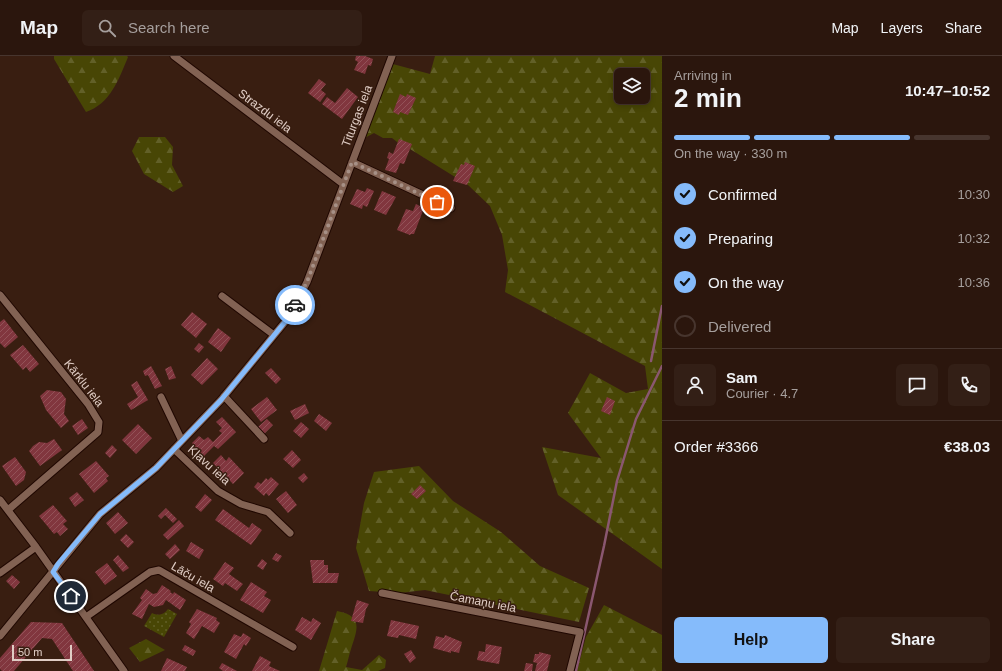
<!DOCTYPE html>
<html lang="en">
<head>
<meta charset="utf-8">
<style>
  body { margin:0; font-family:Arial,sans-serif; background:#331f16; color:#f1f3f6; height:100vh; display:flex; flex-direction:column; font-size:15px; white-space:nowrap }
  * { box-sizing:border-box; margin:0 }
  p { font-size:13px; color:#a69f9d }
  .icon { flex:none; width:22px; height:22px; fill:none; stroke:currentColor; stroke-width:2; stroke-linecap:round; stroke-linejoin:round }
  .map { position:relative; flex:1; overflow:hidden }
  .side { display:flex; flex-direction:column; background:#2b160d; width:340px }
  .side>* { flex:none }
  .controls { position:absolute; left:614px; top:12px; display:grid; gap:8px }
  .controls a { display:grid; place-items:center; width:36px; height:36px; border-radius:6px; background:#2b160d; box-shadow:0 2px 6px #0003,0 0 0 1px #47352e; font-size:20px }
  .scale { position:absolute; left:12px; bottom:10px; width:60px; box-sizing:border-box; padding-left:4px; border:2px solid #e0cdc5; border-top:0; font-size:11px; line-height:14px; white-space:nowrap; color:#e0cdc5; -webkit-text-stroke:3px #391e11; paint-order:stroke }
  .pin { position:absolute; display:grid; place-items:center; width:34px; height:34px; color:#fff; margin:-17px; border:2px solid #fff; border-radius:50%; box-shadow:0 1px 4px #0007 }
  .courier { position:absolute; display:grid; place-items:center; width:40px; height:40px; margin:-20px; border:3px solid #85bbfb; border-radius:50%; background:#fff; color:#222; box-shadow:0 1px 5px #0007 }
  .headline em { font-style:normal; font-weight:600 }
  .headline div { display:flex; flex-direction:column-reverse }
  .headline { display:flex; align-items:center; justify-content:space-between; height:68px; padding:0 12px }
  h1 { font-size:26px; font-weight:600; line-height:30px }
  .bar { display:grid; grid-template-columns:repeat(4,1fr); gap:6px 4px; align-content:center; height:48px; padding:0 12px }
  .bar i { height:5px; border-radius:3px; background:#47352e }
  .bar .active { background:#85bbfb }
  .bar p { grid-column:span 4 }
  .line { display:flex; align-items:center; gap:10px; padding:0 12px; border-top:1px solid #47352e }
  .line div { flex:1 }
  .round { display:grid; place-items:center; flex:none; width:42px; height:42px; border-radius:6px; background:#331f16 }
  ol { padding:0 12px; list-style:none }
  li { display:flex; align-items:center; gap:12px; height:44px }
  li p { margin-inline-start:auto }
  li .icon { padding:4px; border-radius:50%; background:#85bbfb; color:#111; stroke-width:4 }
  li:last-child { color:#a69f9d }
  li i { width:22px; height:22px; border:2px solid #47352e; border-radius:50% }
  .primary-button { display:flex; gap:8px; margin-top:auto; padding:8px 12px }
  .primary-button a { flex:1; height:46px; border-radius:6px; background:#85bbfb; color:#111; font-size:16px; font-weight:600; line-height:46px; text-align:center }
  .primary-button a+a { background:#331f16; color:#f1f3f6 }
  header { display:flex; align-items:center; gap:24px; box-sizing:border-box; height:56px; padding:0 20px; background:#2b160d; border-bottom:1px solid #47352e }
  header strong { font-size:19px }
  nav { display:flex; gap:22px; margin-inline-start:auto; font-size:14px }
  .search { width:280px; height:36px; background:#331f16; display:flex; align-items:center; gap:10px; box-sizing:border-box; padding:0 14px; border-radius:6px; color:#a69f9d; font-size:15px }
  main { display:flex; flex:1; min-height:0 }
  .map>svg:first-child { display:block }
  .grass { fill:url(#grass-dots) }
  .forest { fill:url(#forest-firs); fill-rule:evenodd }
  .lines { fill:none; stroke-linecap:round; stroke-linejoin:round }
  .stream { stroke:#8a5770; stroke-width:2.5 }
  .building { fill:url(#building-hatch) }
  .minor-casing { stroke:#1f0700; stroke-width:9 }
  .minor { stroke:#826253; stroke-width:7 }
  .done { stroke:#a69086; stroke-width:4; stroke-dasharray:0 7.2 }
  .route { stroke:#85bbfb; stroke-width:5 }
  .labels { text-anchor:middle; stroke-width:3; stroke-linejoin:round; paint-order:stroke }
  .street-label { font-size:12px; fill:#e0cdc5; stroke:#391e11 }
</style>
</head>
<body>
<header>
<strong>Map</strong>
<div class="search"><svg class="icon" aria-label="search" viewBox="0 0 24 24"><circle cx="10" cy="10" r="6"/><path d="M15 15l6 6"/></svg>Search here</div>
<nav><a>Map</a><a>Layers</a><a>Share</a></nav>
</header>
<main>
<div class="map">
<svg width="662" height="615" viewBox="0 0 662 615">
  <defs>
    <pattern id="grass-dots" width="8" height="8" patternUnits="userSpaceOnUse"><rect width="8" height="8" fill="#484605"/><path d="M2 2h.1M6 6h.1" fill="none" stroke="#626028" stroke-width="1.8" stroke-linecap="round"/></pattern>
    <pattern id="forest-firs" width="22" height="20" patternUnits="userSpaceOnUse"><rect width="22" height="20" fill="#484605"/><path d="M5 1l3.5 6h-7zM16 11l3.5 6h-7z" fill="#626028"/></pattern>
    <pattern id="building-hatch" width="6" height="6" patternUnits="userSpaceOnUse"><rect width="6" height="6" fill="#81363e"/><path d="M-1 1l2-2M0 6l6-6M5 7l2-2" fill="none" stroke="#935258"/></pattern>
  </defs>
  <rect width="100%" height="100%" fill="#391e11"/>
  <!-- grass -->
  <path class="grass" d="M 168,553 L 177,558 L 164,581 L 144,570 L 152,557 C 158,560 164,559 168,553 Z"/>
  <!-- forest -->
  <path class="forest" d="M 54,0 L 127,0 L 128,1 C 119,23 110,48 86,56 L 54,3 Z
    M 435,0 L 662,0 L 662,513 L 558,439 L 542,391 L 601,402 L 568,357 L 590,317 L 626,337 L 648,333 L 645,310 L 505,236 L 508,214 L 502,179 L 490,150 L 468,129 L 410,93 L 401,89 L 392,82 L 383,82 L 374,77 L 359,85 L 389,7 L 430,18 ZM 621,19 L 643,19 L 643,41 L 621,41 Z
    M 139,81 L 165,81 L 173,91 L 172,109 L 183,130 L 173,136 L 144,118 L 132,95 Z
    M 419,410 L 453,445 L 501,476 L 540,510 L 589,532 L 579,566 L 425,534 L 399,537 L 369,535 L 356,492 L 364,447 L 374,416 Z
    M 604,549 L 662,579 L 662,615 L 577,615 L 586,581 Z
    M 337,555 C 364,560 357,574 351,593 C 349,599 348,605 346,611 L 362,614 L 379,599 L 386,604 L 385,612 L 378,615 L 319,615 Z
    M 146,583 L 165,594 L 140,606 L 129,592 Z"/>
  <g class="lines">
    <!-- stream -->
    <path class="stream" d="M 651,305 L 662,250
      M 576,615 L 604,490 L 617,425 L 636,363 L 662,310"/>
  </g>
  <!-- building -->
  <path class="building" d="M 356,0 L 365,0 L 373,3 L 371,10 L 368,9 L 365,18 L 354,14 L 358,6 L 355,4 Z
    M 319,23 L 326,28 L 321,34 L 326,38 L 320,46 L 308,37 Z
    M 347,32 L 358,41 L 342,63 L 322,48 L 327,41 L 335,47 Z
    M 400,38 L 406,41 L 407,38 L 416,42 L 408,59 L 400,56 L 399,59 L 393,56 Z
    M 399,83 L 412,88 L 404,108 L 400,107 L 396,117 L 385,114 L 389,103 L 387,102 L 389,96 L 393,98 Z
    M 465,106 L 475,110 L 467,129 L 453,125 L 461,108 L 464,109 Z
    M 367,132 L 374,135 L 367,151 L 363,149 L 362,153 L 350,148 L 357,133 L 365,136 Z
    M 382,135 L 396,141 L 386,159 L 374,154 Z
    M 416,148 L 424,152 L 414,178 L 411,178 L 410,179 L 397,174 L 406,153 L 413,155 Z
    M 192,256 L 207,268 L 196,282 L 181,269 Z
    M 4,263 L 18,281 L 5,292 L 0,287 L 0,266 Z
    M 218,272 L 231,282 L 221,296 L 208,286 Z
    M 199,287 L 204,291 L 199,297 L 194,293 Z
    M 23,289 L 39,308 L 30,316 L 26,311 L 23,314 L 10,299 Z
    M 207,302 L 218,313 L 202,329 L 191,319 Z
    M 151,310 L 162,330 L 155,333 L 148,319 L 145,320 L 143,315 Z
    M 171,310 L 176,322 L 169,324 L 165,313 Z
    M 271,312 L 281,323 L 276,328 L 265,317 Z
    M 137,325 L 148,344 L 131,354 L 127,348 L 138,341 L 131,329 Z
    M 47,334 L 61,336 L 66,343 L 64,358 L 69,365 L 61,372 L 46,354 L 40,340 Z
    M 267,341 L 277,354 L 261,366 L 251,353 Z
    M 607,341 L 615,345 L 610,359 L 601,355 Z
    M 305,348 L 309,357 L 295,364 L 290,355 Z
    M 319,358 L 332,367 L 326,375 L 314,365 Z
    M 222,361 L 236,376 L 218,393 L 214,390 L 203,401 L 192,387 L 199,380 L 204,384 L 208,381 L 213,386 L 222,377 L 219,375 L 222,372 L 216,366 Z
    M 82,363 L 88,372 L 78,379 L 72,370 Z
    M 267,363 L 273,369 L 264,378 L 258,371 Z
    M 301,366 L 309,373 L 301,382 L 293,375 Z
    M 138,368 L 152,382 L 136,398 L 122,384 Z
    M 54,383 L 62,394 L 40,410 L 29,395 L 33,390 L 39,386 L 47,387 Z
    M 112,389 L 117,394 L 110,402 L 105,397 Z
    M 292,394 L 301,404 L 293,412 L 283,403 Z
    M 221,399 L 226,405 L 229,401 L 244,417 L 233,428 L 213,407 Z
    M 15,401 L 26,416 L 24,424 L 16,430 L 2,410 Z
    M 96,405 L 109,420 L 106,422 L 108,425 L 94,437 L 79,418 Z
    M 304,417 L 308,422 L 303,427 L 298,422 Z
    M 271,421 L 279,428 L 269,440 L 266,437 L 264,440 L 254,431 L 258,426 L 261,428 L 266,422 L 268,424 Z
    M 420,429 L 426,435 L 417,443 L 411,438 Z
    M 286,435 L 297,449 L 288,457 L 276,443 Z
    M 77,436 L 84,444 L 75,451 L 69,442 Z
    M 205,438 L 212,444 L 201,456 L 195,451 Z
    M 53,449 L 67,465 L 63,468 L 68,473 L 60,480 L 57,476 L 54,478 L 39,460 Z
    M 166,452 L 177,463 L 173,467 L 165,459 L 161,463 L 158,460 Z
    M 223,453 L 249,472 L 252,467 L 262,474 L 251,489 L 215,464 Z
    M 118,456 L 128,467 L 115,478 L 106,467 Z
    M 179,464 L 184,470 L 168,484 L 163,479 Z
    M 126,478 L 134,486 L 128,492 L 120,484 Z
    M 191,486 L 204,494 L 199,503 L 186,495 Z
    M 175,488 L 180,494 L 170,503 L 165,498 Z
    M 276,497 L 282,500 L 278,506 L 272,503 Z
    M 118,499 L 129,512 L 123,516 L 113,504 Z
    M 262,503 L 267,507 L 263,514 L 257,510 Z
    M 310,504 L 324,504 L 324,509 L 328,509 L 328,517 L 339,517 L 337,527 L 313,527 Z
    M 225,506 L 234,512 L 229,518 L 243,528 L 237,535 L 225,527 L 223,530 L 213,523 Z
    M 107,507 L 117,520 L 105,529 L 95,516 Z
    M 12,519 L 20,526 L 14,533 L 6,525 Z
    M 251,526 L 267,536 L 264,540 L 271,544 L 263,557 L 240,544 Z
    M 162,529 L 171,535 L 170,536 L 173,538 L 174,536 L 186,544 L 180,554 L 166,544 L 163,549 L 154,551 L 149,548 L 142,563 L 132,558 L 142,544 L 140,542 L 146,533 L 153,538 L 157,537 Z
    M 357,544 L 369,548 L 366,553 L 363,567 L 351,565 Z
    M 197,553 L 217,562 L 216,564 L 220,567 L 214,577 L 202,570 L 194,583 L 186,577 L 191,568 L 189,566 Z
    M 302,561 L 311,566 L 313,562 L 321,567 L 311,584 L 295,574 Z
    M 391,564 L 419,570 L 416,583 L 399,579 L 398,582 L 387,580 Z
    M 31,566 L 62,567 L 94,615 L 73,615 L 52,583 L 42,582 L 14,615 L 2,615 L 0,613 L 0,602 Z
    M 243,577 L 251,582 L 246,590 L 244,588 L 236,603 L 224,596 L 234,578 L 241,581 Z
    M 445,579 L 462,586 L 459,597 L 451,595 L 451,597 L 433,592 L 436,580 L 444,582 Z
    M 486,588 L 502,591 L 499,608 L 477,604 L 479,595 L 485,596 Z
    M 185,589 L 196,595 L 193,600 L 182,594 Z
    M 411,594 L 416,602 L 410,607 L 404,598 Z
    M 539,596 L 551,599 L 547,615 L 535,615 L 537,607 L 533,606 L 535,598 L 539,598 Z
    M 260,600 L 271,606 L 269,610 L 280,615 L 252,615 Z
    M 167,602 L 187,611 L 185,615 L 161,615 Z
    M 222,607 L 237,615 L 223,615 L 219,612 Z
    M 526,607 L 533,608 L 532,615 L 524,615 Z"/>
  <g class="lines">
    <!-- minor casing -->
    <g class="minor-casing">
      <path id="minor" d="M 174,0 L 343,128
        M 352,106 L 451,152
        M 0,239 L 88,348 L 99,366 L 98,376 L 8,454
        M 222,240 L 274,279
        M 224,340 L 264,383
        M 161,341 L 182,385
        M 174,393 L 218,435 L 241,448 L 268,456 L 290,477
        M 0,444 L 36,491 L 124,615
        M 0,517 L 36,491
        M 382,537 L 580,576 L 570,615
        M 86,561 L 150,516 L 159,514 L 293,591
        M 0,580 L 100,458 L 156,412 L 221,344 L 289,261 L 307,226 L 392,0"/>
    </g>
    <!-- minor -->
    <use href="#minor" class="minor"/>
  </g>
  <g class="lines">
    <!-- done -->
    <path class="done" d="M 295,249 L 307,226 L 352,106 L 437,146"/>
    <!-- route -->
    <path class="route" d="M 71,540 L 53,516 L 58,508 L 100,458 L 156,412 L 221,344 L 289,261 L 295,249"/>
  </g>
  <g class="labels">
    <!-- street labels -->
    <g class="street-label">
      <text transform="translate(265 55) rotate(37)" y="4">Strazdu iela</text>
      <text transform="translate(357 60) rotate(-69)" y="4">Titurgas iela</text>
      <text transform="translate(84 327) rotate(52)" y="4">Kārklu iela</text>
      <text transform="translate(209 409) rotate(42)" y="4">Kļavu iela</text>
      <text transform="translate(193 521) rotate(30)" y="4">Lāču iela</text>
      <text transform="translate(483 546) rotate(11)" y="4">Čamaņu iela</text>
    </g>
  </g>
</svg>
<div class="controls">
<a><svg class="icon" aria-label="layers" viewBox="0 0 24 24"><path d="M12 4l9 5-9 5-9-5zM3 14l9 5 9-5"/></svg></a>
</div>
<div class="scale">50 m</div>
<div class="pin" style="left:437px;top:146px;background:#ea580c"><svg class="icon" aria-label="bag" viewBox="0 0 24 24"><path d="M5 8h14l-1 12H6zM9 8a3 3 0 0 1 6 0"/></svg></div>
<div class="pin" style="left:71px;top:540px;background:#1f2937"><svg class="icon" aria-label="home" viewBox="0 0 24 24"><path d="M3 11l9-7 9 7M6 9v11h12V9"/></svg></div>
<div class="courier" style="left:295px;top:249px"><svg class="icon" aria-label="car" viewBox="0 0 24 24"><path d="M5 17H2v-5l4-1 3-4h7l3 4 3 1v5h-3M9 17h6M6 11h13"/><circle cx="7" cy="17" r="2"/><circle cx="17" cy="17" r="2"/></svg></div>
</div>
<section class="side">
<div class="headline"><div><h1>2 min</h1><p>Arriving in</p></div><em>10:47–10:52</em></div>
<div class="bar"><i class="active"></i><i class="active"></i><i class="active"></i><i></i><p>On the way · 330 m</p></div>
<ol>
<li><svg class="icon" aria-label="check" viewBox="0 0 24 24"><path d="M5 12l5 5 9-10"/></svg>Confirmed<p>10:30</p></li>
<li><svg class="icon" aria-label="check" viewBox="0 0 24 24"><path d="M5 12l5 5 9-10"/></svg>Preparing<p>10:32</p></li>
<li><svg class="icon" aria-label="check" viewBox="0 0 24 24"><path d="M5 12l5 5 9-10"/></svg>On the way<p>10:36</p></li>
<li><i></i>Delivered</li>
</ol>
<div class="line" style="height:72px"><a class="round"><svg class="icon" aria-label="person" viewBox="0 0 24 24"><circle cx="12" cy="8" r="4"/><path d="M4 21q1-7 8-7t8 7"/></svg></a><div><b>Sam</b><p>Courier · 4.7</p></div><a class="round"><svg class="icon" aria-label="chat" viewBox="0 0 24 24"><path d="M4 5h16v11H9l-5 4z"/></svg></a><a class="round"><svg class="icon" aria-label="phone" viewBox="0 0 24 24"><path d="M5 4h4l2 5-3 2q2 4 5 5l2-3 5 2v4C11 20 4 13 5 4z"/></svg></a></div>
<div class="line" style="height:52px"><div>Order #3366</div><b>€38.03</b></div>
<div class="primary-button"><a>Help</a><a>Share</a></div>
</section>
</main>
</body>
</html>
